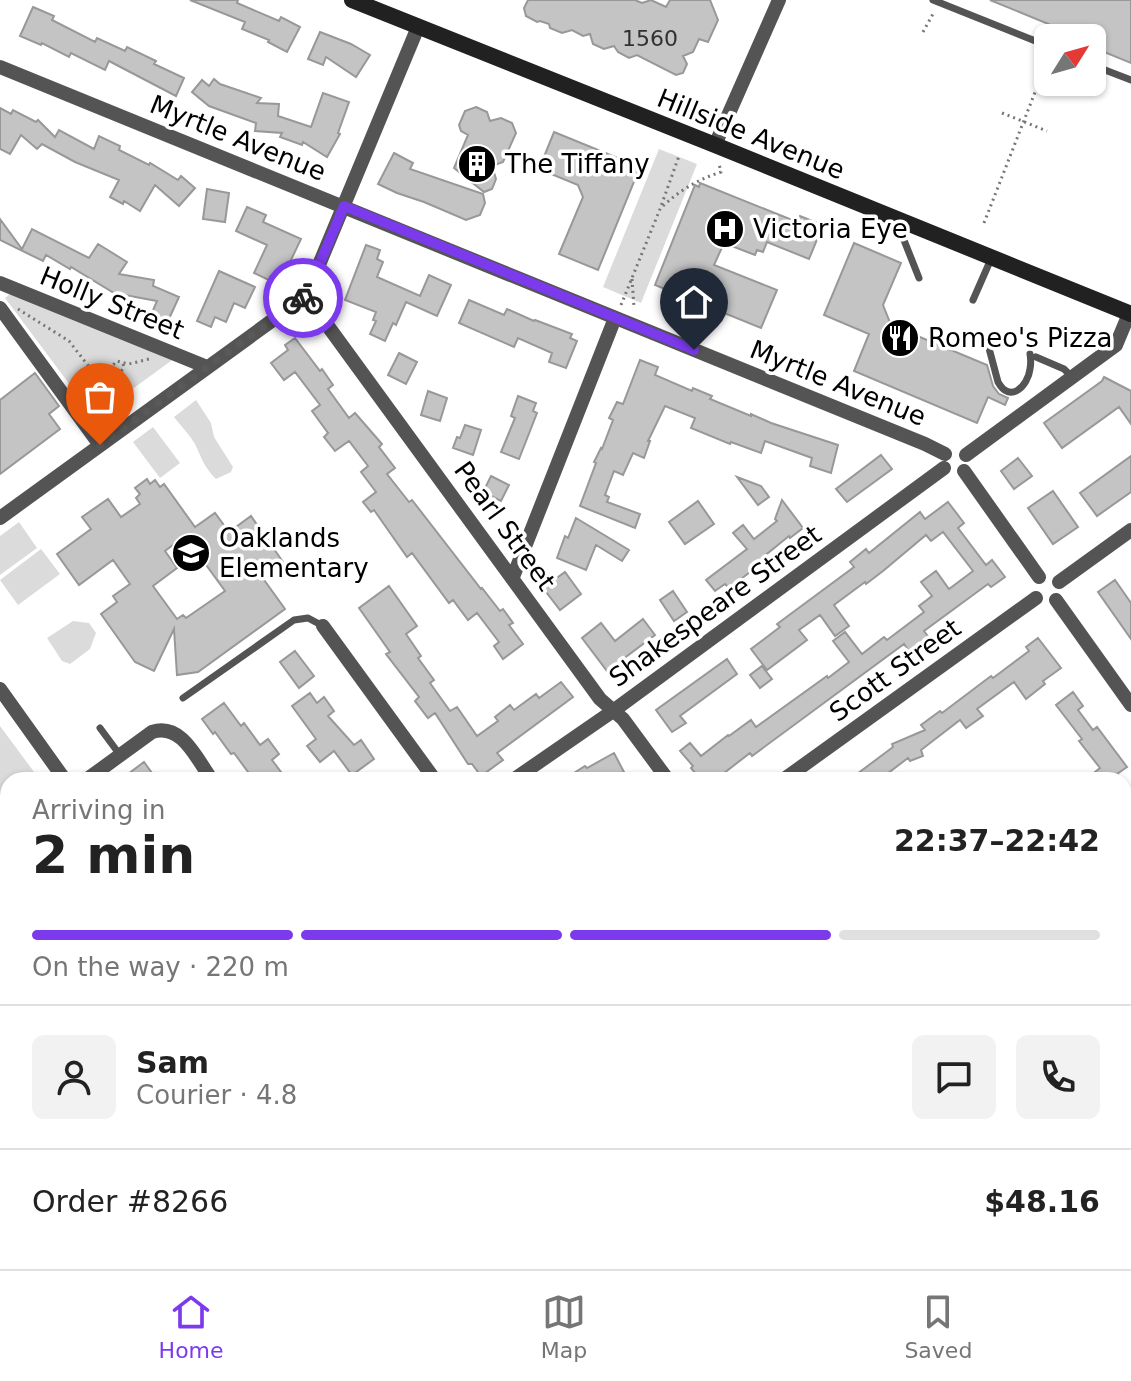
<!DOCTYPE html>
<html lang="en">
<head>
<meta charset="utf-8">
<style>
  body { margin:0; font-family:"DejaVu Sans",sans-serif; background:#f2f2f2; color:#222; height:100vh; display:flex; flex-direction:column; font-size:30px; white-space:nowrap }
  * { box-sizing:border-box; margin:0 }
  p { font-size:26px; color:#767676 }
  .icon { flex:none; width:44px; height:44px; fill:none; stroke:currentColor; stroke-width:2; stroke-linecap:round; stroke-linejoin:round }
  .map { position:relative; flex:1; overflow:hidden }
  .sheet { position:absolute; left:0px; top:772px; width:1132px; height:498px; display:flex; flex-direction:column; background:#fff; border-radius:24px 24px 0 0; box-shadow:0 2px 6px #0004 }
  .sheet>* { flex:none }
  .needle { width:52px; rotate:53deg }
  .buttons { position:absolute; left:1034px; top:24px; display:grid; gap:16px }
  .buttons a { display:grid; place-items:center; width:72px; height:72px; border-radius:12px; background:#fff; box-shadow:0 2px 6px #0004; font-size:40px }
  .pin { position:absolute; display:grid; place-items:center; width:68px; height:68px; color:#fff; margin:-82px -34px; border-radius:50% 50% 50% 0; rotate:-45deg; box-shadow:0 0 8px #0007 }
  .pin .icon { rotate:45deg }
  .courier { position:absolute; display:grid; place-items:center; width:80px; height:80px; margin:-40px; border:6px solid #7c3aed; border-radius:50%; background:#fff; color:#222; box-shadow:0 2px 10px #0007 }
  .summary em { font-style:normal; font-weight:800 }
  .summary div { display:flex; flex-direction:column-reverse }
  .summary { display:flex; align-items:center; justify-content:space-between; height:136px; padding:0 32px }
  h1 { font-size:52px; font-weight:800; line-height:60px }
  .bar { display:grid; grid-template-columns:repeat(4,1fr); gap:12px 8px; align-content:center; height:96px; padding:0 32px }
  .bar i { height:10px; border-radius:6px; background:#e0e0e0 }
  .bar .active { background:#7c3aed }
  .bar p { grid-column:span 4 }
  .line { display:flex; align-items:center; gap:20px; padding:0 32px; border-top:2px solid #e0e0e0 }
  .line div { flex:1 }
  .round { display:grid; place-items:center; flex:none; width:84px; height:84px; border-radius:12px; background:#f2f2f2 }
  .dock { display:flex; justify-content:space-around; align-items:center; height:112px; border-top:2px solid #e0e0e0; background:#fff; font-size:22px; color:#767676 }
  .dock a { display:grid; justify-items:center; gap:4px }
  .dock .active { color:#7c3aed }
  .map>svg:first-child { display:block }
  .green { fill:#dbdbdb }
  .lines { fill:none; stroke-linecap:round; stroke-linejoin:round }
  .stream { stroke:#a2a2a2; stroke-width:4 }
  .building { fill:#c4c4c4; stroke:#989898; stroke-width:2; fill-rule:evenodd }
  .path { stroke:#767676; stroke-width:3; stroke-dasharray:2 4; stroke-linecap:butt }
  .service { stroke:#545454; stroke-width:7 }
  .minor { stroke:#545454; stroke-width:14 }
  .secondary { stroke:#212121; stroke-width:16 }
  .done { stroke:#595959; stroke-width:8; stroke-dasharray:0 14.4 }
  .route { stroke:#7c3aed; stroke-width:10 }
  .labels { text-anchor:middle; stroke-width:7; stroke-linejoin:round; paint-order:stroke }
  .number-label { font-size:22px; fill:#313131 }
  .street-label { font-size:26px; fill:#000; stroke:#fff }
  .poi-label { font-size:26px; fill:#000; stroke:#fff; text-anchor:start }
</style>
</head>
<body>
<div class="map">
<svg width="1131" height="1269" viewBox="0 0 1131 1269">
  <rect width="100%" height="100%" fill="#fff"/>
  <!-- green -->
  <path class="green" d="M 659,149 L 697,164 L 641,303 L 603,287 Z
    M 11,293 L 175,358 L 94,417 L 5,298 Z
    M 196,400 L 211,423 L 214,437 L 233,467 L 231,472 L 216,479 C 204,467 202,459 195,444 C 190,435 181,426 174,417 Z
    M 153,427 L 180,463 L 160,478 L 133,442 Z
    M 19,522 L 37,548 L 0,575 L 0,536 Z
    M 41,549 L 60,574 L 18,605 L 0,580 Z
    M 73,621 L 89,623 L 96,633 L 90,649 L 70,664 L 62,661 L 47,638 Z
    M 0,726 L 40,780 L 8,780 L 8,833 L 0,839 Z
    M 8,983 L 8,1219 L 0,1225 L 0,989 Z"/>
  <g class="lines">
    <!-- stream -->
    <path class="stream" d="M 866,1269 L 868,1262"/>
  </g>
  <!-- building -->
  <path class="building" d="M 190,0 L 238,0 L 237,3 L 279,21 L 281,17 L 300,27 L 287,52 L 268,42 L 269,40 L 242,29 L 245,22 Z
    M 528,0 L 635,0 L 642,3 L 651,0 L 666,7 L 670,0 L 710,0 L 718,20 L 708,42 L 699,39 L 693,52 L 683,56 L 687,64 L 683,73 L 676,75 L 637,55 L 629,58 L 618,52 L 614,46 L 604,49 L 593,44 L 590,34 L 583,36 L 572,30 L 562,33 L 550,28 L 549,24 L 540,21 L 537,22 L 526,16 L 524,8 Z
    M 990,0 L 1131,0 L 1131,63 L 1102,51 L 1101,53 L 1092,50 L 1092,38 L 1060,38 L 1063,30 Z
    M 33,7 L 54,16 L 52,20 L 95,42 L 97,38 L 125,51 L 127,47 L 156,61 L 154,64 L 184,78 L 176,96 L 109,61 L 105,70 L 71,53 L 69,57 L 42,43 L 41,45 L 20,36 Z
    M 320,32 L 351,44 L 370,55 L 356,77 L 326,57 L 323,65 L 308,59 Z
    M 214,79 L 220,84 L 261,98 L 257,103 L 279,104 L 278,116 L 311,127 L 323,93 L 349,102 L 338,133 L 340,134 L 327,157 L 303,142 L 302,145 L 280,137 L 282,133 L 255,131 L 256,123 L 209,106 L 192,92 L 202,80 L 209,86 Z
    M 476,107 L 487,112 L 490,121 L 501,118 L 512,123 L 516,133 L 503,162 L 492,166 L 496,179 L 492,189 L 484,192 L 454,168 L 468,135 L 461,131 L 459,125 L 465,111 Z
    M 0,108 L 11,114 L 13,110 L 36,122 L 38,120 L 55,137 L 59,130 L 94,149 L 99,136 L 120,146 L 119,150 L 149,165 L 150,163 L 178,180 L 181,176 L 195,188 L 179,206 L 155,185 L 140,211 L 124,201 L 123,204 L 110,197 L 119,180 L 75,162 L 42,144 L 37,149 L 21,135 L 10,154 L 0,149 Z
    M 554,132 L 640,167 L 598,270 L 559,254 L 583,197 L 578,185 L 539,169 Z
    M 394,153 L 413,163 L 410,169 L 483,194 L 485,203 L 480,215 L 466,220 L 424,202 L 397,193 L 378,184 Z
    M 700,183 L 797,222 L 800,216 L 823,225 L 809,259 L 767,242 L 763,252 L 757,250 L 755,255 L 724,243 L 714,265 L 777,290 L 761,328 L 655,285 L 695,185 L 699,187 Z
    M 207,189 L 229,193 L 225,222 L 203,219 Z
    M 247,207 L 266,215 L 263,222 L 301,239 L 279,285 L 254,273 L 267,245 L 236,231 Z
    M 0,219 L 22,249 L 32,229 L 89,258 L 98,244 L 127,262 L 119,274 L 154,280 L 153,286 L 179,297 L 168,321 L 151,315 L 157,301 L 114,293 L 71,267 L 70,269 L 46,255 L 43,261 L 0,240 Z
    M 854,243 L 901,263 L 883,305 L 891,325 L 987,365 L 993,386 L 999,394 L 1008,398 L 1005,405 L 988,397 L 977,423 L 854,371 L 869,334 L 824,315 Z
    M 366,245 L 380,250 L 377,259 L 383,262 L 377,277 L 420,296 L 429,275 L 451,285 L 437,316 L 406,302 L 396,325 L 393,323 L 385,341 L 370,334 L 376,321 L 373,320 L 376,312 L 345,300 Z
    M 219,271 L 255,287 L 245,308 L 234,303 L 226,322 L 215,317 L 211,327 L 197,321 Z
    M 469,300 L 504,315 L 507,309 L 534,321 L 535,320 L 572,334 L 570,338 L 577,341 L 566,368 L 549,362 L 552,353 L 518,338 L 514,347 L 459,323 Z
    M 295,338 L 320,371 L 322,369 L 333,385 L 328,389 L 349,418 L 355,413 L 382,444 L 379,447 L 395,468 L 387,474 L 409,502 L 412,500 L 481,589 L 482,588 L 500,611 L 503,609 L 513,623 L 509,625 L 523,644 L 503,659 L 494,646 L 499,642 L 477,613 L 468,620 L 453,600 L 449,603 L 412,553 L 407,557 L 374,510 L 371,512 L 363,502 L 376,492 L 361,472 L 368,466 L 349,441 L 335,451 L 324,437 L 328,433 L 312,411 L 320,405 L 295,372 L 284,380 L 271,363 L 288,350 L 285,345 Z
    M 399,353 L 417,362 L 406,384 L 388,375 Z
    M 640,360 L 658,367 L 655,375 L 692,391 L 693,388 L 712,396 L 710,399 L 751,416 L 751,414 L 771,423 L 838,445 L 831,473 L 810,466 L 812,458 L 765,441 L 761,453 L 731,442 L 730,444 L 691,428 L 695,418 L 665,406 L 648,441 L 650,441 L 644,458 L 633,453 L 623,475 L 614,471 L 605,495 L 609,497 L 607,502 L 640,514 L 635,528 L 580,506 L 596,463 L 594,462 L 601,448 L 602,449 L 613,420 L 609,418 L 617,402 L 623,404 Z
    M 35,373 L 59,406 L 49,414 L 60,429 L 0,474 L 0,400 Z
    M 1104,377 L 1131,391 L 1131,424 L 1119,407 L 1062,448 L 1044,423 L 1102,381 Z
    M 428,391 L 447,398 L 440,421 L 421,415 Z
    M 518,396 L 536,403 L 533,411 L 537,413 L 519,459 L 501,452 L 515,418 L 511,416 Z
    M 465,425 L 481,430 L 473,455 L 453,448 L 457,437 L 460,438 Z
    M 881,455 L 892,469 L 847,502 L 836,489 Z
    M 1131,456 L 1131,492 L 1097,516 L 1080,493 Z
    M 1018,458 L 1032,476 L 1014,489 L 1001,471 Z
    M 491,476 L 509,485 L 501,501 L 483,492 Z
    M 737,477 L 761,486 L 769,497 L 758,505 Z
    M 147,479 L 150,484 L 155,480 L 160,487 L 164,484 L 195,527 L 215,513 L 229,532 L 251,516 L 283,562 L 262,577 L 285,609 L 198,672 L 177,675 L 174,629 L 154,671 L 135,662 L 101,614 L 117,602 L 113,596 L 130,584 L 113,560 L 79,585 L 57,554 L 91,529 L 82,517 L 108,499 L 121,517 L 140,504 L 136,498 L 140,494 L 135,488 ZM 185,536 L 225,591 L 186,618 L 183,615 L 177,619 L 153,586 L 177,568 L 165,551 Z
    M 1053,491 L 1078,527 L 1053,544 L 1028,508 Z
    M 782,500 L 803,528 L 790,538 L 789,536 L 752,566 L 754,569 L 729,588 L 725,584 L 715,591 L 706,580 L 747,549 L 733,533 L 743,525 L 754,539 L 777,521 L 775,519 Z
    M 698,501 L 714,524 L 685,544 L 669,522 Z
    M 948,502 L 964,523 L 958,528 L 986,565 L 992,560 L 1005,577 L 991,587 L 988,584 L 924,631 L 930,639 L 911,654 L 904,644 L 752,756 L 750,753 L 715,780 L 701,780 L 691,768 L 693,766 L 680,751 L 690,743 L 701,756 L 728,735 L 729,736 L 751,720 L 756,727 L 827,676 L 828,678 L 849,662 L 833,641 L 845,632 L 862,654 L 884,637 L 887,640 L 924,612 L 919,606 L 932,596 L 921,582 L 936,571 L 949,589 L 973,571 L 943,532 L 931,541 L 926,535 L 883,571 L 866,584 L 865,582 L 834,605 L 849,626 L 835,636 L 820,615 L 799,630 L 807,640 L 767,670 L 751,649 L 780,627 L 777,624 L 854,567 L 850,562 L 866,549 L 869,553 L 920,512 L 925,519 Z
    M 576,518 L 629,550 L 622,561 L 596,545 L 586,570 L 557,558 L 565,536 L 568,538 Z
    M 565,572 L 581,594 L 560,610 L 543,588 Z
    M 1115,580 L 1131,603 L 1131,639 L 1098,592 Z
    M 389,586 L 417,626 L 406,634 L 421,656 L 418,658 L 434,680 L 430,683 L 450,711 L 457,707 L 477,736 L 498,721 L 495,717 L 510,705 L 514,710 L 536,694 L 539,698 L 561,682 L 573,697 L 497,753 L 503,760 L 481,776 L 472,764 L 468,764 L 435,713 L 428,718 L 415,701 L 419,697 L 386,654 L 390,652 L 359,608 Z
    M 673,591 L 687,612 L 674,621 L 660,600 Z
    M 643,619 L 655,635 L 607,671 L 582,638 L 601,623 L 615,641 Z
    M 1038,638 L 1061,668 L 1043,681 L 1045,684 L 1026,699 L 1014,682 L 977,709 L 983,716 L 966,728 L 960,720 L 921,750 L 923,756 L 910,761 L 908,758 L 879,780 L 849,780 L 893,747 L 892,744 L 925,730 L 921,725 L 940,711 L 942,713 L 991,676 L 993,678 L 1029,651 L 1026,647 Z
    M 295,651 L 314,676 L 299,688 L 280,662 Z
    M 727,659 L 737,674 L 680,716 L 686,723 L 672,732 L 656,710 Z
    M 762,666 L 772,679 L 760,688 L 750,675 Z
    M 1073,692 L 1083,706 L 1078,710 L 1093,730 L 1097,727 L 1127,767 L 1117,774 L 1122,780 L 1101,780 L 1095,772 L 1100,768 L 1079,741 L 1082,739 L 1056,705 Z
    M 310,693 L 317,703 L 324,697 L 334,711 L 328,716 L 354,745 L 361,740 L 374,759 L 352,775 L 334,751 L 320,762 L 307,746 L 316,739 L 292,706 Z
    M 224,703 L 241,726 L 244,723 L 260,745 L 268,739 L 279,754 L 272,760 L 287,780 L 254,780 L 234,753 L 231,754 L 215,732 L 213,734 L 202,719 Z
    M 614,753 L 624,772 L 608,780 L 563,780 L 585,766 L 587,768 Z
    M 144,762 L 157,780 L 120,780 Z"/>
  <g class="lines">
    <!-- path -->
    <path class="path" d="M 923,32 L 934,12
      M 1002,113 L 1047,131
      M 663,206 C 680,190 699,179 721,172 L 719,164
      M 984,223 L 1048,59
      M 632,279 L 634,307
      M 621,305 L 660,209 L 679,156
      M 18,309 L 69,341 L 90,368 L 105,377
      M 123,364 L 124,367 L 120,373 L 113,370 L 112,366 L 117,361 L 129,364 L 149,359
      M 96,415 L 105,377 L 112,366
      M 0,1210 L 8,1204"/>
    <!-- service -->
    <path class="service" d="M 933,0 L 1048,46
      M 1092,65 L 1131,80
      M 896,220 L 919,278
      M 973,300 L 991,259
      M 986,337 L 998,382 C 1010,404 1028,386 1030,369 C 1031,364 1031,360 1030,354
      M 1036,357 L 1064,369 L 1072,377
      M 183,698 L 294,620 L 308,618 L 323,626
      M 100,728 L 120,755"/>
    <!-- minor -->
    <path class="minor" d="M 0,67 L 925,444 L 945,454
      M 715,145 L 779,0
      M 0,283 L 207,367
      M 306,296 L 600,699 L 623,719 L 668,780
      M 0,308 L 100,445
      M 966,455 L 1116,345 L 1129,314
      M 964,471 L 1039,577
      M 0,518 L 306,296 L 418,27
      M 513,577 L 615,318
      M 1059,582 L 1131,530
      M 1056,600 L 1131,705
      M 323,626 L 435,780
      M 0,689 L 65,780
      M 86,780 L 152,732 C 182,722 197,760 212,780
      M 513,780 L 613,711 L 944,468
      M 783,780 L 1036,598
      M 0,872 L 8,866
      M 1124,1095 L 1131,1090
      M 413,1262 L 418,1269
      M 104,1269 L 114,1262
      M 907,1269 L 910,1262"/>
    <!-- secondary -->
    <path class="secondary" d="M 352,0 L 715,145 L 1131,314
      M 1124,817 L 1131,811
      M 498,1269 L 508,1262"/>
  </g>
  <g class="lines">
    <!-- done -->
    <path class="done" d="M 100,445 L 303,298"/>
    <!-- route -->
    <path class="route" d="M 303,298 L 306,296 L 344,206 L 694,350"/>
  </g>
  <!-- icons -->
  <defs>
    <g id="building-disc" transform="scale(2)"><circle r="9.5" fill="#000" stroke="#fff"/><path d="M-4-6H4V6H1V3H-1V6H-4ZM-2.5-4.3h1.7v1.8h-1.7ZM.8-4.3h1.7v1.8H.8ZM-2.5-1h1.7V.8h-1.7ZM.8-1h1.7V.8H.8Z" fill="#fff"/></g>
    <g id="hospital-disc" transform="scale(2)"><circle r="9.5" fill="#000" stroke="#fff"/><path d="M-5-5h3v3.5h4V-5h3V5h-3V1.5h-4V5h-3Z" fill="#fff"/></g>
    <g id="restaurant-disc" transform="scale(2)"><circle r="9.5" fill="#000" stroke="#fff"/><path d="M-5-6h1v4h1v-4h1v4h1v-4h1v5L-1.5 .5V6h-2V.5L-5-1ZM5-6V6H3V1.5H1.5Q1.5-4 5-6Z" fill="#fff"/></g>
    <g id="school-disc" transform="scale(2)"><circle r="9.5" fill="#000" stroke="#fff"/><path d="M0-5L7-2L0 1L-7-2ZM-4 1L0 2.5L4 1V4Q0 6-4 4Z" fill="#fff"/></g>
  </defs>
  <g fill-rule="evenodd">
    <use href="#building-disc" x="477" y="164"/>
    <use href="#hospital-disc" x="725" y="229"/>
    <use href="#restaurant-disc" x="900" y="338"/>
    <use href="#school-disc" x="191" y="553"/>
  </g>
  <g class="labels">
    <!-- number labels -->
    <g class="number-label">
      <text x="650" y="46">1560</text>
    </g>
    <!-- street labels -->
    <g class="street-label">
      <text transform="translate(751 134) rotate(22)" y="9">Hillside Avenue</text>
      <text transform="translate(238 138) rotate(22)" y="9">Myrtle Avenue</text>
      <text transform="translate(112 303) rotate(22)" y="9">Holly Street</text>
      <text transform="translate(838 383) rotate(22)" y="9">Myrtle Avenue</text>
      <text transform="translate(505 526) rotate(54)" y="9">Pearl Street</text>
      <text transform="translate(715 606) rotate(-36)" y="9">Shakespeare Street</text>
      <text transform="translate(895 670) rotate(-36)" y="9">Scott Street</text>
    </g>
    <!-- poi labels -->
    <g class="poi-label">
      <text x="505" y="173">The Tiffany</text>
      <text x="753" y="238">Victoria Eye</text>
      <text x="928" y="347">Romeo's Pizza</text>
      <text x="219" y="547">Oaklands<tspan x="219" dy="30">Elementary</tspan></text>
    </g>
  </g>
</svg>
<div class="buttons">
<a><svg class="needle" viewBox="-14 -14 28 28"><path d="M0-13l5 13h-10z" fill="#e53935"/><path d="M0 13l5-13h-10z" fill="#767676"/></svg></a>
</div>
<div class="pin" style="left:100px;top:445px;background:#ea580c"><svg class="icon" aria-label="bag" viewBox="0 0 24 24"><path d="M5 8h14l-1 12H6zM9 8a3 3 0 0 1 6 0"/></svg></div>
<div class="pin" style="left:694px;top:350px;background:#1f2937"><svg class="icon" aria-label="home" viewBox="0 0 24 24"><path d="M3 11l9-7 9 7M6 9v11h12V9"/></svg></div>
<div class="courier" style="left:303px;top:298px"><svg class="icon" aria-label="bike" viewBox="0 0 24 24"><circle cx="6" cy="16" r="4"/><circle cx="18" cy="16" r="4"/><path d="M6 16l4-8h5l3 8M10 8l3 8H6M13 5h3"/></svg></div>
<section class="sheet">
<div class="summary"><div><h1>2 min</h1><p>Arriving in</p></div><em>22:37–22:42</em></div>
<div class="bar"><i class="active"></i><i class="active"></i><i class="active"></i><i></i><p>On the way · 220 m</p></div>
<div class="line" style="height:144px"><a class="round"><svg class="icon" aria-label="person" viewBox="0 0 24 24"><circle cx="12" cy="8" r="4"/><path d="M4 21q1-7 8-7t8 7"/></svg></a><div><b>Sam</b><p>Courier · 4.8</p></div><a class="round"><svg class="icon" aria-label="chat" viewBox="0 0 24 24"><path d="M4 5h16v11H9l-5 4z"/></svg></a><a class="round"><svg class="icon" aria-label="phone" viewBox="0 0 24 24"><path d="M5 4h4l2 5-3 2q2 4 5 5l2-3 5 2v4C11 20 4 13 5 4z"/></svg></a></div>
<div class="line" style="height:104px"><div>Order #8266</div><b>$48.16</b></div>
</section>
</div>
<nav class="dock">
<a class="active"><svg class="icon" aria-label="home" viewBox="0 0 24 24"><path d="M3 11l9-7 9 7M6 9v11h12V9"/></svg>Home</a>
<a><svg class="icon" aria-label="map" viewBox="0 0 24 24"><path d="M3 6l6-2 6 2 6-2v14l-6 2-6-2-6 2zM9 4v14M15 6v14"/></svg>Map</a>
<a><svg class="icon" aria-label="saved" viewBox="0 0 24 24"><path d="M7 4h10v16l-5-4-5 4z"/></svg>Saved</a>
</nav>
</body>
</html>
